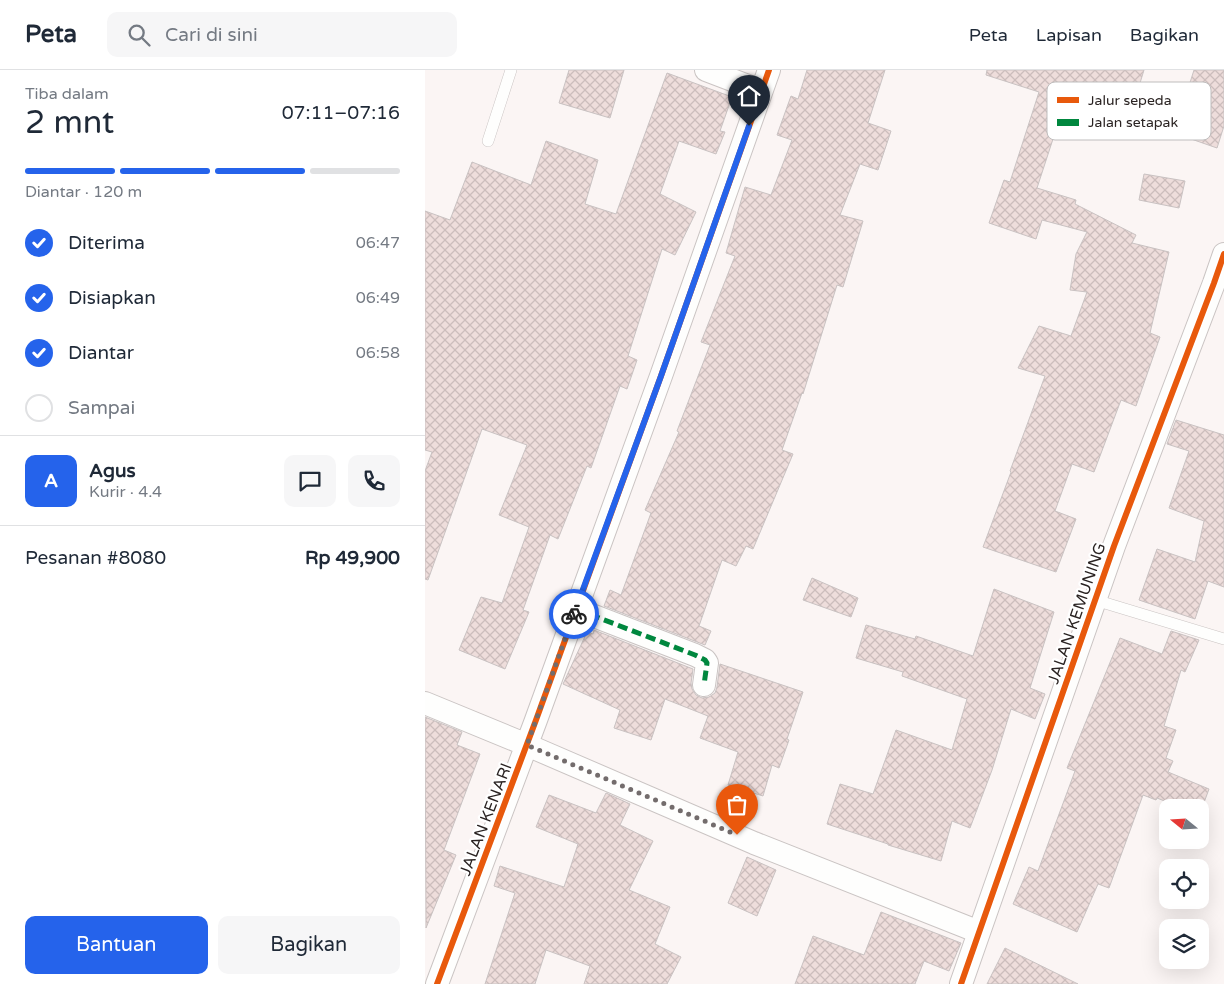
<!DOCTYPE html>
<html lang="id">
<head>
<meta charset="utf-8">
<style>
  body { margin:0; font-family:"Varela Round",sans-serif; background:#f6f6f7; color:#1f2937; height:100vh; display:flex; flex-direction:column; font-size:19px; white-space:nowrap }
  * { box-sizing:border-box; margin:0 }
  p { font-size:16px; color:#747a83 }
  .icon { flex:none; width:28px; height:28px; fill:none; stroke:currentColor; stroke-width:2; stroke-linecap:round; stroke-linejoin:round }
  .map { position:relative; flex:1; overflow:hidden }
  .side { display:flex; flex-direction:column; background:#fff; width:425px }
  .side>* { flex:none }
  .needle { width:32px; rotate:288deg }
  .controls { position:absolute; left:734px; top:729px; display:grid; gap:10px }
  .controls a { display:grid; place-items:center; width:50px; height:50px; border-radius:10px; background:#fff; box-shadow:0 5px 20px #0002; font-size:25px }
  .pin { position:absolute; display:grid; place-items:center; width:42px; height:42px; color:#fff; margin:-51px -21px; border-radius:50% 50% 50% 0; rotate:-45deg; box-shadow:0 0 5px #0007 }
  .pin .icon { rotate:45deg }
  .courier { position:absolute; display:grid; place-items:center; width:50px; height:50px; margin:-25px; border:4px solid #2563eb; border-radius:50%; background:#fff; color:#222; box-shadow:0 1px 6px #0007 }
  .summary em { font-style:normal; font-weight:600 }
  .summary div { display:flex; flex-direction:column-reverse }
  .summary { display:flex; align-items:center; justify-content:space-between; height:85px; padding:0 25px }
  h1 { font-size:32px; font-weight:600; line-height:38px }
  .bar { display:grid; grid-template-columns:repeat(4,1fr); gap:8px 5px; align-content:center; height:60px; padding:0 25px }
  .bar i { height:6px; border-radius:4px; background:#e0e1e3 }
  .bar .on { background:#2563eb }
  .bar p { grid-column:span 4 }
  .line { display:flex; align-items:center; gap:12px; padding:0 25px; border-top:1px solid #e0e1e3 }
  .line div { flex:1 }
  .round { display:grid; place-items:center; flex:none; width:52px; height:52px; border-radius:10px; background:#f6f6f7 }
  ol { padding:0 25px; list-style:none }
  li { display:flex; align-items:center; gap:15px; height:55px }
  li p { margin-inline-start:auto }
  li .icon { padding:5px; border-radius:50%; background:#2563eb; color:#fff; stroke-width:4 }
  li:last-child { color:#747a83 }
  li i { width:28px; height:28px; border:2px solid #e0e1e3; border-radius:50% }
  .button { display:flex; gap:10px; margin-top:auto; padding:10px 25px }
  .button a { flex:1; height:58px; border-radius:10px; background:#2563eb; color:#fff; font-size:20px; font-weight:600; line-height:58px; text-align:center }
  .button a+a { background:#f6f6f7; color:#1f2937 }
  header { display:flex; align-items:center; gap:30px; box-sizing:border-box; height:70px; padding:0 25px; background:#fff; border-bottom:1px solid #e0e1e3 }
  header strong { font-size:24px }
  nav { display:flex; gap:28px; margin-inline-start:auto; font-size:18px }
  .search { width:350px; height:45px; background:#f6f6f7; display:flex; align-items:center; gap:12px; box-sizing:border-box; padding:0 18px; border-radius:10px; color:#747a83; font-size:19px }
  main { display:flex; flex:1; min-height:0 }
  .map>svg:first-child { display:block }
  .building { fill:url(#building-cross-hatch); stroke:#c9c2c2 }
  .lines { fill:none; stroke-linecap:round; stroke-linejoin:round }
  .lane-casing { stroke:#cac4c3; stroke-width:12 }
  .street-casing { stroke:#cac4c3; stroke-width:24 }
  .lane { stroke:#fefefd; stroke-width:11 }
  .street { stroke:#fefefd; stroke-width:22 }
  .quiet { stroke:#00873e; stroke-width:5; stroke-dasharray:10 5; stroke-linecap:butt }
  .cycleway-casing { stroke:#fff; stroke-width:9 }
  .cycleway { stroke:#e8590c; stroke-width:6 }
  .done { stroke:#736c6c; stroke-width:5; stroke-dasharray:0 9 }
  .route { stroke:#2563eb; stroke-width:6 }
  .labels { text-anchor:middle; stroke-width:4.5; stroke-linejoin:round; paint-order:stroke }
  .street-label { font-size:16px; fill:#2a2322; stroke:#fff }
  .key { fill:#fff; stroke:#bfbdbd; stroke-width:1 }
  .key-label { font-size:14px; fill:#2a2322 }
</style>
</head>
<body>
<header>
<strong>Peta</strong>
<div class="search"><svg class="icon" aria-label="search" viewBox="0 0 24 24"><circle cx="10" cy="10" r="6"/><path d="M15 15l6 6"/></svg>Cari di sini</div>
<nav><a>Peta</a><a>Lapisan</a><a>Bagikan</a></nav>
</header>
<main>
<section class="side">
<div class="summary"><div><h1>2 mnt</h1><p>Tiba dalam</p></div><em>07:11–07:16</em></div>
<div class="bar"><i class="on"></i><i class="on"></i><i class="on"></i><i></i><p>Diantar · 120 m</p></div>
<ol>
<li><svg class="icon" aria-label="check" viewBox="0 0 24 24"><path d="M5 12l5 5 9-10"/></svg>Diterima<p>06:47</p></li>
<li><svg class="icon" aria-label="check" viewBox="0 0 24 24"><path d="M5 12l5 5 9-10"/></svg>Disiapkan<p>06:49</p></li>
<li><svg class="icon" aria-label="check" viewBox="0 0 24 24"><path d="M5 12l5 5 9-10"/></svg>Diantar<p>06:58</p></li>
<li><i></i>Sampai</li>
</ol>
<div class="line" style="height:90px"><b class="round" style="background:#2563eb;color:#fff">A</b><div><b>Agus</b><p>Kurir · 4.4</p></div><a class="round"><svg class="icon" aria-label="chat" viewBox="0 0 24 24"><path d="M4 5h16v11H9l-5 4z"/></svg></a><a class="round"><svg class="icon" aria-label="phone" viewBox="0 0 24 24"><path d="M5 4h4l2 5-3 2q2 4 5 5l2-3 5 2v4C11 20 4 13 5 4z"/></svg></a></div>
<div class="line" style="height:65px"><div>Pesanan #8080</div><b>Rp 49,900</b></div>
<div class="button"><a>Bantuan</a><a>Bagikan</a></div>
</section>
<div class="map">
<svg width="799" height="914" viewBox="0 0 799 914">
  <defs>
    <pattern id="building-cross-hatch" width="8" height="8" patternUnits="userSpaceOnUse" patternTransform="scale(1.25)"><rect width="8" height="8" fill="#eedddb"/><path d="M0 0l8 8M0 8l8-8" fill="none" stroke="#ccbdbc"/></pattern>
  </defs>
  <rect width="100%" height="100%" fill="#fbf5f4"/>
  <!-- building -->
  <path class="building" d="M 144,0 L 199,0 L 185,48 L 134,33 Z
    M 382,0 L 460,0 L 443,53 L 466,61 L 453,100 L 435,94 L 415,145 L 438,151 L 418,217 L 412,215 L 378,324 L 377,323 L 357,380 L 368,384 L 328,479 L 321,476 L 311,496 L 297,490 L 274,556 L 286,561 L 280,575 L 179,536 L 185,520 L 196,525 L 226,443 L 220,440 L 254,362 L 252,361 L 285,275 L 276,272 L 310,186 L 301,183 L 320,117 L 346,125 L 367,70 L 352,65 L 366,26 L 373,29 Z
    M 562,0 L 719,0 L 707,39 L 644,20 L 612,118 L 651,130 L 650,134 L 711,165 L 707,173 L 744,182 L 725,263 L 735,267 L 711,336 L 696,330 L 669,402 L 647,394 L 630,441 L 651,449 L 631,502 L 558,477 L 586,402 L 585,401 L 620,306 L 593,298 L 614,256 L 646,266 L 662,222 L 645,220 L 651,184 L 662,162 L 617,150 L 611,169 L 564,153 L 579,110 L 585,112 L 614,22 L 561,5 Z
    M 769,0 L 799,0 L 799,56 L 792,78 L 749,63 Z
    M 242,3 L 307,27 L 295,61 L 300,62 L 291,84 L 254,71 L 235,124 L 271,142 L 250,185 L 237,179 L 203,286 L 212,290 L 202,319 L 195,316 L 166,398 L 162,396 L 133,469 L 125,465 L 98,540 L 104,542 L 80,599 L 34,580 L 56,527 L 77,533 L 104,457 L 74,445 L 102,375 L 57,359 L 3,510 L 0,509 L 0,401 L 7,382 L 0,380 L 0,141 L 25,150 L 47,92 L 106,115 L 121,71 L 173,90 L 160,134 L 191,144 Z
    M 719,104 L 760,111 L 754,138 L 714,130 Z
    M 751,350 L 799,365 L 799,517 L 783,511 L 770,549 L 714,530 L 732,479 L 770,492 L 779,451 L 744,438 L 764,381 L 742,374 Z
    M 387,508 L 433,528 L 426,547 L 378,530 Z
    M 569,519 L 629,542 L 605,618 L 620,624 L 610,649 L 586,639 L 567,700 L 545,758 L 527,751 L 516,791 L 463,775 L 463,774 L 402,754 L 415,714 L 448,724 L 471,660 L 527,680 L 542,629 L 477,606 L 478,602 L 431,588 L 441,555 L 490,569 L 491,566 L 548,586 Z
    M 169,560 L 268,599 L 266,613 L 267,619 L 271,625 L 277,628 L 284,627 L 290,623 L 292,617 L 295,594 L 378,622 L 362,669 L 364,670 L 354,698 L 347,695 L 338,726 L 303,715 L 313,682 L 275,668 L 283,646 L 240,629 L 226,670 L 189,658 L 195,640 L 138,614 L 162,562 L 168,564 Z
    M 746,561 L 774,570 L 760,602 L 756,600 L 739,656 L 751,660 L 741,688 L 748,691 L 743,702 L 784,719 L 777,738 L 757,738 L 732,728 L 731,730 L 718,725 L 684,818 L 673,814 L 652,862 L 588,834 L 604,797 L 613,801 L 650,701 L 642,698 L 695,568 L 737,584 Z
    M 0,647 L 37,662 L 32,675 L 55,684 L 19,780 L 31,785 L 1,858 Z
    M 181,723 L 205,734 L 195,755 L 228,771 L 204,820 L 245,837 L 230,874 L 256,887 L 242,914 L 159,914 L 165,896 L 121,880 L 110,914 L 60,914 L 90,823 L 69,816 L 75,796 L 139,817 L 153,774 L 111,757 L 124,725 L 171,743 Z
    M 322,787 L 351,800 L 332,846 L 303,833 Z
    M 456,842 L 536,873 L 524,901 L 499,891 L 490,914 L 370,914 L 388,866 L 439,885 Z
    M 580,878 L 653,914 L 562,914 Z"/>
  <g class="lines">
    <!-- lane casing -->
    <g class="lane-casing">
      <path id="lane" d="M 63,71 L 86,0
        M 670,530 L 799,569"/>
    </g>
    <!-- street casing -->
    <g class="street-casing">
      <path id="street" d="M 281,0 L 336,21
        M 151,539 L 270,585 L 280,590 L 282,593 L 279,615
        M 0,633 L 102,675 L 329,773 L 554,862
        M 12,914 L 111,650 L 236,306 L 344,0
        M 536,914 L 689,476 L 789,213 L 799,184"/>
    </g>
    <!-- lane -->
    <use href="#lane" class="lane"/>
    <!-- street -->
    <use href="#street" class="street"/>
    <!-- quiet -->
    <path class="quiet" d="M 151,539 L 270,585 L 280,590 L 282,593 L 279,615"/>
    <!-- cycleway casing -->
    <g class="cycleway-casing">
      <path id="cycleway" d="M 12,914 L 111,650 L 236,306 L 344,0
        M 536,914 L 689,476 L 789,213 L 799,184"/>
    </g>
    <!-- cycleway -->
    <use href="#cycleway" class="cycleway"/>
  </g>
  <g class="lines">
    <!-- done -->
    <path class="done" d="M 149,544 L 102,675 L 312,765"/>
    <!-- route -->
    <path class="route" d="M 149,544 L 236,306 L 324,56"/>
  </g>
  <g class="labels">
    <!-- street labels -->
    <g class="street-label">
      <text transform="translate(651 543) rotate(-71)" y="6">JALAN KEMUNING</text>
      <text transform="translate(60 749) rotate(-69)" y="6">JALAN KENARI</text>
    </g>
  </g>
  <!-- legend -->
  <rect x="622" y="12" width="164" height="58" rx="8" class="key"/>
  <rect x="632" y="27" width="22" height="6" fill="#e8590c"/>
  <rect x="632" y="49" width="22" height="7" fill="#00873e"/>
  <g class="key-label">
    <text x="663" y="35">Jalur sepeda</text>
    <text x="663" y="57">Jalan setapak</text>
  </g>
</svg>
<div class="controls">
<a><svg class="needle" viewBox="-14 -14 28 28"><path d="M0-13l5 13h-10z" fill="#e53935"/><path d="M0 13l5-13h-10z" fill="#747a83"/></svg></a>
<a><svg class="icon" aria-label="locate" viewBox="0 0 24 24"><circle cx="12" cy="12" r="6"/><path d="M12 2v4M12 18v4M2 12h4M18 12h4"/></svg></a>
<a><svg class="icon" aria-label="layers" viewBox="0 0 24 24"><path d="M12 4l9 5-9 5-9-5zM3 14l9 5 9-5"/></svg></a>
</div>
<div class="pin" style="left:312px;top:765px;background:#ea580c"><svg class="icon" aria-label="bag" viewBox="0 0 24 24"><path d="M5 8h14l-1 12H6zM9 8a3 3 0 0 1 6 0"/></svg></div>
<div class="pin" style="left:324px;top:56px;background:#1f2937"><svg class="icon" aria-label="home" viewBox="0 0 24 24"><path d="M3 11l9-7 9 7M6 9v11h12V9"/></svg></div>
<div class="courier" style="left:149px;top:544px"><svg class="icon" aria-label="bike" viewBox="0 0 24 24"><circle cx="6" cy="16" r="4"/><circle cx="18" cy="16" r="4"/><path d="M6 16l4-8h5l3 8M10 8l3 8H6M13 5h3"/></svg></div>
</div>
</main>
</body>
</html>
